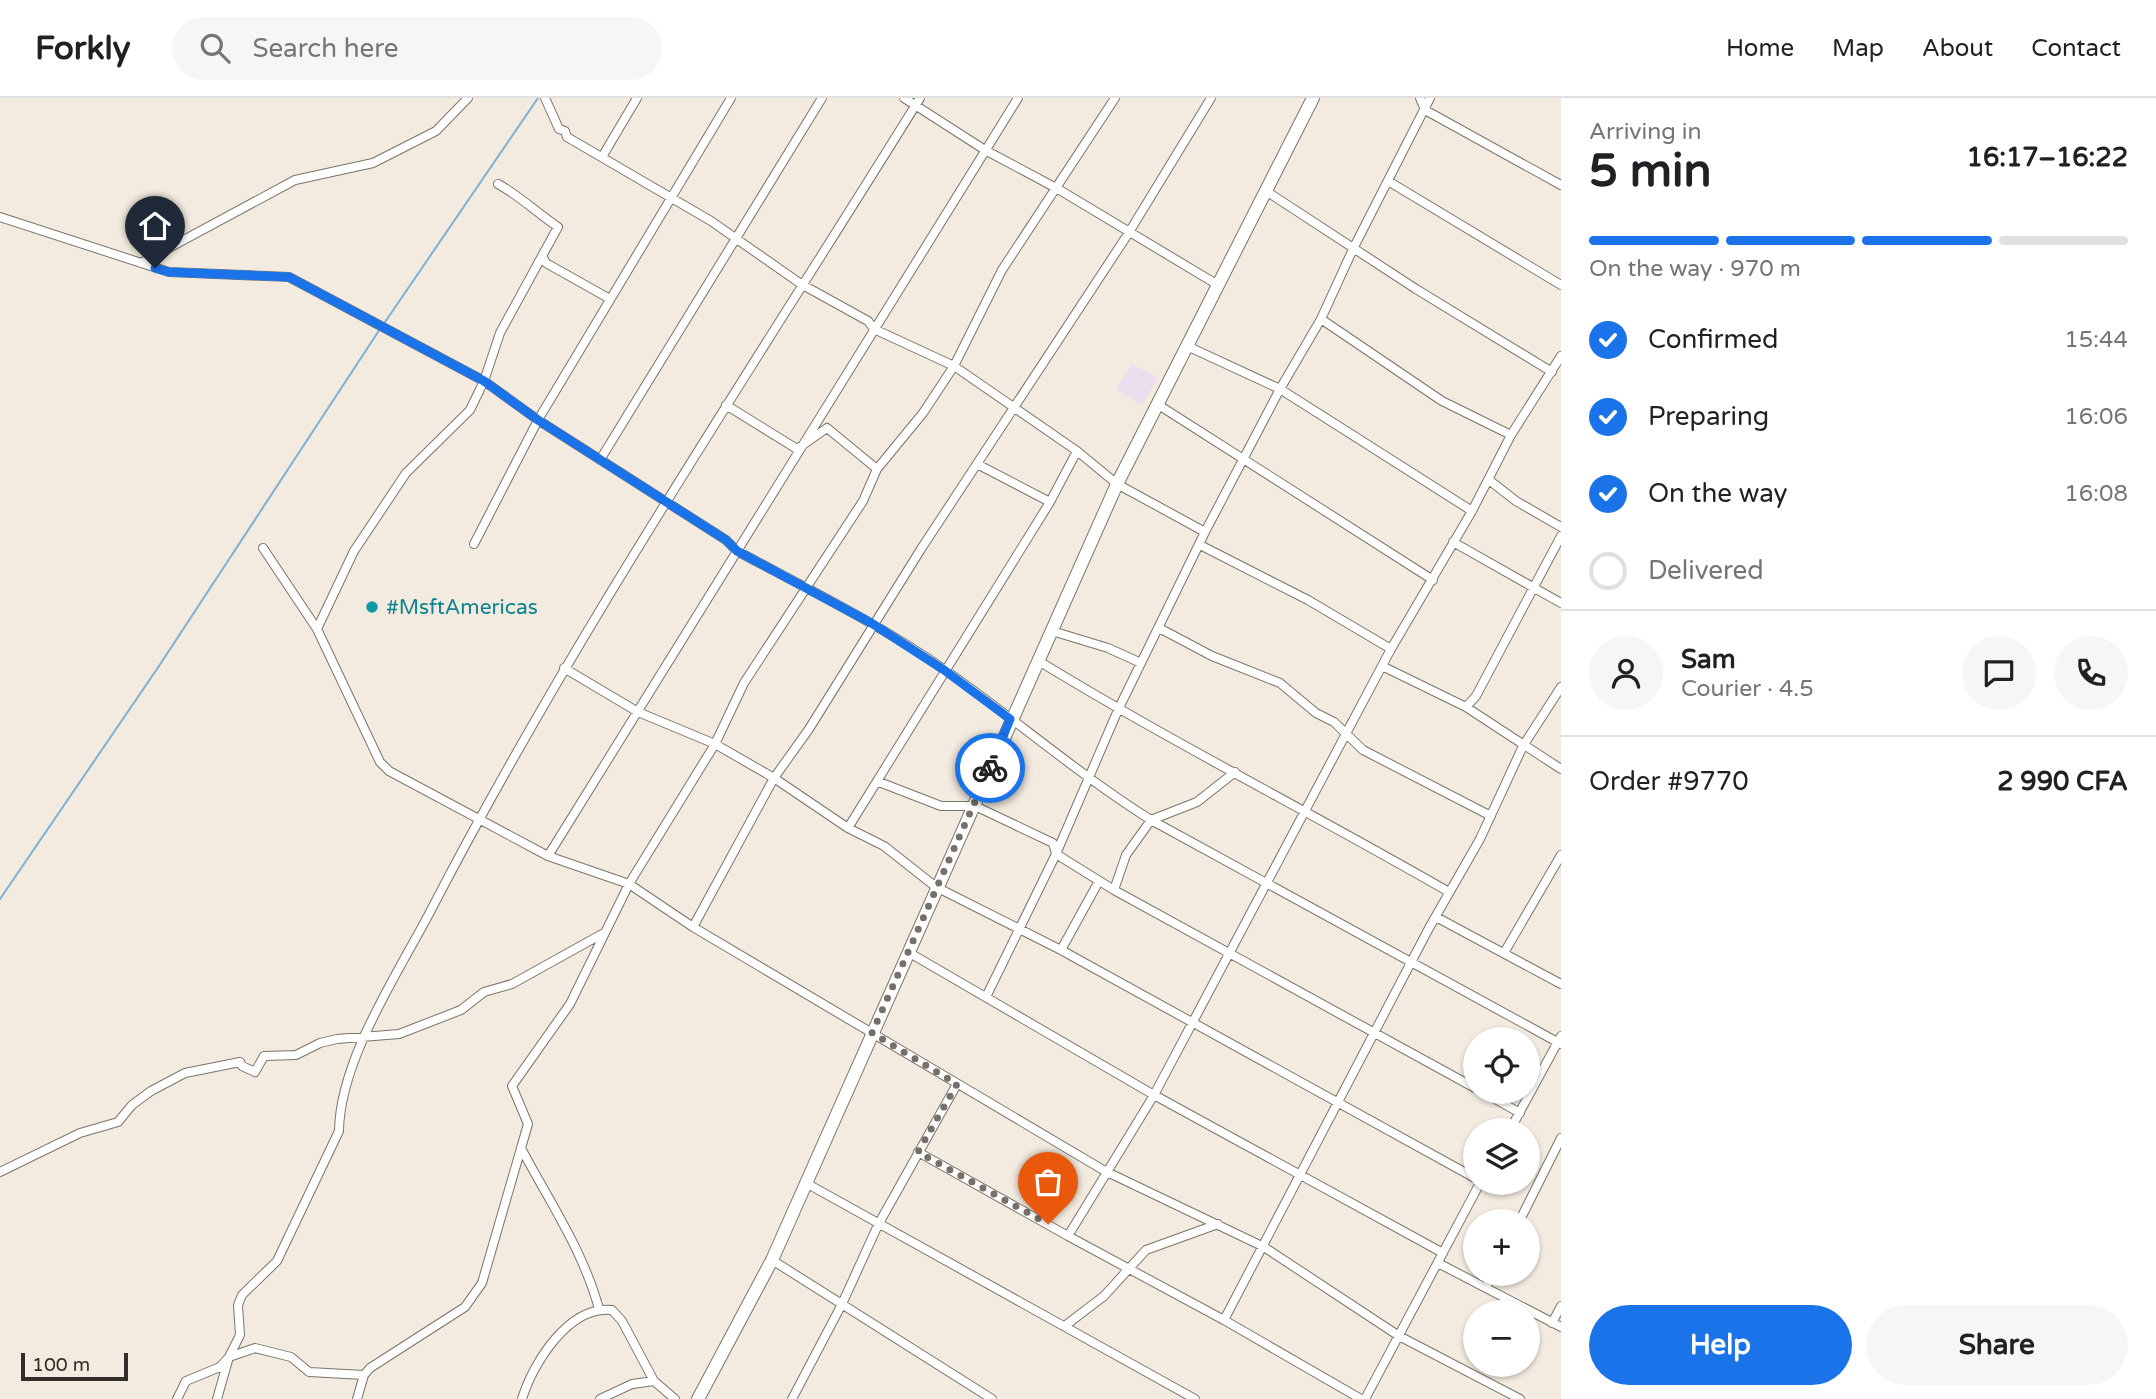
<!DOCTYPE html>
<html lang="en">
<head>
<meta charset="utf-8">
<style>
  body { margin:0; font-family:"Varela Round",sans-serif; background:#f6f6f6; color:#202124; height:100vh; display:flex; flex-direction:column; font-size:26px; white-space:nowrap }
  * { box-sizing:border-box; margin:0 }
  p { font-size:23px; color:#757577 }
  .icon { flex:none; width:38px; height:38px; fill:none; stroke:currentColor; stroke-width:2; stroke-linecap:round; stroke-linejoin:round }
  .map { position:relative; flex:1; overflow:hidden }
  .side { display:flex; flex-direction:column; background:#fff; width:595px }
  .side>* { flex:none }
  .fabs { position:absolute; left:1463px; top:929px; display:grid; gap:14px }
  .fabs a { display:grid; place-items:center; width:77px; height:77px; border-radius:50%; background:#fff; box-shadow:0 2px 5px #0004; font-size:35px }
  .scale { position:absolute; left:21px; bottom:18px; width:107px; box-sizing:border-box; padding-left:7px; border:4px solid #312e29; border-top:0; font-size:19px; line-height:24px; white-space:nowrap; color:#312e29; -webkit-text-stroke:5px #f3ebdf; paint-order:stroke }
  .pin { position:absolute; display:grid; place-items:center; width:60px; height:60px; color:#fff; margin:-72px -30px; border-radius:50% 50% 50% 0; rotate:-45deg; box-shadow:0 0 7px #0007 }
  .pin .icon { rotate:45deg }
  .courier { position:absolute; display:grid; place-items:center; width:70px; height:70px; margin:-35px; border:5px solid #1a73e8; border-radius:50%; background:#fff; color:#222; box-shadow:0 2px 9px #0007 }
  .headline em { font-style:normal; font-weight:800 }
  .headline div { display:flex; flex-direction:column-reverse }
  .headline { display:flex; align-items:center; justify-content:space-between; height:119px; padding:0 28px }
  h1 { font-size:46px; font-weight:800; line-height:52px }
  .bar { display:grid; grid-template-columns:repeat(4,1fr); gap:10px 7px; align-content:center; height:84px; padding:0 28px }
  .bar i { height:9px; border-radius:5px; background:#e0e0e0 }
  .bar .on { background:#1a73e8 }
  .bar p { grid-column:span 4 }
  .line { display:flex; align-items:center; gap:18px; padding:0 28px; border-top:2px solid #e0e0e0 }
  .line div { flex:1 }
  .round { display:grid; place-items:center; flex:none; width:74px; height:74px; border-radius:37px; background:#f6f6f6 }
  ol { padding:0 28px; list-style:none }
  li { display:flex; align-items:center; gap:21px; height:77px }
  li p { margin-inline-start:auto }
  li .icon { padding:7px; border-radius:50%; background:#1a73e8; color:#fff; stroke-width:4 }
  li:last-child { color:#757577 }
  li i { width:38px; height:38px; border:4px solid #e0e0e0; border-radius:50% }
  .cta { display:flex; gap:14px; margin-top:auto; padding:14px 28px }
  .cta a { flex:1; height:80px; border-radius:42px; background:#1a73e8; color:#fff; font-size:28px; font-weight:800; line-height:80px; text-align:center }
  .cta a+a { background:#f6f6f6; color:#202124 }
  header { display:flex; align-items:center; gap:42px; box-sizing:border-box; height:98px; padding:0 35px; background:#fff; border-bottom:2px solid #e0e0e0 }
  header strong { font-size:33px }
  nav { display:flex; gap:38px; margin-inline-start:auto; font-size:24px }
  .search { width:490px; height:63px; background:#f6f6f6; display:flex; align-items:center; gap:18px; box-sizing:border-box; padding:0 24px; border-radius:38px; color:#757577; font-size:26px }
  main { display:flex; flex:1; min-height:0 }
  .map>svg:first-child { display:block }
  .commercial { fill:#ecddef }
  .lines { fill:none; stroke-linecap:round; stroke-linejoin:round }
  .stream { stroke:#7fafd2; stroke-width:2 }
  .street-casing { stroke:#7b7469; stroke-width:10 }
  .secondary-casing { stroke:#7b7469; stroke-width:14 }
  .street { stroke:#fff; stroke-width:8 }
  .secondary { stroke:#fff; stroke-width:12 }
  .done { stroke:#757069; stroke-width:7; stroke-dasharray:0 12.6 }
  .route { stroke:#1a73e8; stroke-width:9 }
  .culture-dot { fill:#0f9aa8; stroke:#f3ebdf; stroke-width:2.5 }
  .labels { text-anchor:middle; stroke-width:6; stroke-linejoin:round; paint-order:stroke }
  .culture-label { font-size:21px; fill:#0d838f; stroke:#f3ebdf; text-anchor:start }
</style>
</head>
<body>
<header>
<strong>Forkly</strong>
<div class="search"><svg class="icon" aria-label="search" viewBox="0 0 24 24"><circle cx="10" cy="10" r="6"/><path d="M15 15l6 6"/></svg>Search here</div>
<nav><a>Home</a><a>Map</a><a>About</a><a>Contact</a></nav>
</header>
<main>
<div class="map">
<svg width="1561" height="1301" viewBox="0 0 1561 1301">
  <rect width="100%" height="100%" fill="#f3ebdf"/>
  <!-- commercial -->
  <path class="commercial" d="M 1132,266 L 1158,280 L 1142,307 L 1116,292 Z"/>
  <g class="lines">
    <!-- stream -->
    <path class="stream" d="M 383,227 L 538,0
      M 0,801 L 157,571 L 380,231"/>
    <!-- street casing -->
    <g class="street-casing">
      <path id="street" d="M 545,0 L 559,31 L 565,33 L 567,39 L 711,123 L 801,186 L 868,223 L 874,231 L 954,268 L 1077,353 L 1117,386 L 1205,434
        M 904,0 L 985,52 L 1058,91 L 1218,187
        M 1420,0 L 1425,12 L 1561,87
        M 602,59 L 637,0
        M 1388,83 L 1561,187
        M 498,86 C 520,98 537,115 558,129 L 542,158 L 546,165 L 610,201
        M 1266,93 L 1416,191 L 1552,274
        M 0,119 L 169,174 L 289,179 L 484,283 L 538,322 L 726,442 L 737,453 C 808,491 879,526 945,572 C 1015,621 1078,676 1151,722 L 1561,946
        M 141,165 L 295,82 L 373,65 L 436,33 L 468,0
        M 1321,221 L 1442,303 L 1511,337
        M 1187,248 L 1280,291 L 1472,413
        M 1157,306 L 1433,482
        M 726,307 L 797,351 L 827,330 L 877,371
        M 600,362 L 822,0
        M 977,366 L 1050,404
        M 1489,382 L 1516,403 L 1561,429
        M 1453,444 L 1561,505
        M 474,446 L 538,322 L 731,0
        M 1200,447 L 1308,502 L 1391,551
        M 263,450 L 317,531 L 380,664 L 389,673 L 548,758 L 629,786 L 693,829 L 1105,1073 L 1264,1149 L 1399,1238 L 1520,1301
        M 1159,530 L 1212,558 L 1280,585 L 1316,615 L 1334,624 L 1363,652 L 1491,718
        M 317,531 L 354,453 L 406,375 L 470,312 L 484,283 L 500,235 L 542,158
        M 1052,533 L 1108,550 L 1141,565
        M 1037,562 C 1171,644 1312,715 1449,794
        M 1382,568 L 1466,609 L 1561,671
        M 564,570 L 638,614 L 715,646 L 774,680 L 848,730 L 884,748 L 936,789 L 1061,852 L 1475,1080
        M 1466,609 L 1476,598 L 1561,438
        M 879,684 L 941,708 L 975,708 L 1053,745 L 1056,756 L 1114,792 L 1475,990
        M 848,730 L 1050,404 L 1077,353
        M 548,758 L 1018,0
        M 1114,792 L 1126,757 L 1151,722 L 1197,704 L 1235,674
        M 1436,819 L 1561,886
        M 693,829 L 774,680 L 809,631 L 921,451 L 1128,136 L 1211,0
        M 1061,852 L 1099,783
        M 908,854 L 1154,997 L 1443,1155
        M 1504,855 L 1561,757
        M 987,897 L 1056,756 L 1118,612 L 1205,434 L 1280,291 L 1321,221 L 1353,151 L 1430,0
        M 1483,994 L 1520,1015
        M 1510,1032 L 1561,938
        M 521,1050 C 549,1103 583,1152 599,1211
        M 918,1054 L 1068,1138
        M 0,1074 L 80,1035 L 118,1024 L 132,1007 L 151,993 L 185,975 L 240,964 L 242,968 L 255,974 L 264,958 L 296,957 L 320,945 L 337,941 L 399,936 L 461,912 L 484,894 L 512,886 L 602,836
        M 806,1085 L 1195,1301
        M 1519,1124 L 1561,1040
        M 772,1162 L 992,1301
        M 1438,1165 L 1561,1229
        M 1486,1190 L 1492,1176
        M 1224,1222 L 1068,1138 L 1154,997 L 1391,551 L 1472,413 L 1511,337 L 1561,258
        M 1552,1225 L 1561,1208
        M 1066,1227 L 1104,1198 L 1146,1152 L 1218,1126
        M 177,1301 L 186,1283 L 220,1269 L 229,1259 L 255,1250 L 291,1259 L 309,1274 L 364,1277
        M 217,1301 L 229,1259 L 240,1237 L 238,1207 L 242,1197 L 277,1163 L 339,1033 C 340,962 397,877 430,814 C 576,532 753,270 920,0
        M 357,1301 L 364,1277 L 370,1270 L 465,1209 L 482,1185 L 528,1026 L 512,988 L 570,906 L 629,786 L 715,646 L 744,585 L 863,403 L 877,371 L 923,315 L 954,268 L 1002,172 L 1115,0
        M 522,1301 C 533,1265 569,1207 612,1212 L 622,1223 L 654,1283
        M 600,1301 L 632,1286 L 654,1283 L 675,1301
        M 792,1301 L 842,1206 L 878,1127 L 957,986
        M 1361,1301 L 1224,1222 L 1429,830 L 1480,741 L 1523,648 L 1561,589
        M 1365,1301 L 1480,1085"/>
    </g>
    <!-- secondary casing -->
    <g class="secondary-casing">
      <path id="secondary" d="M 698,1301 L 772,1162 L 1117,386 L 1313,0"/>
    </g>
    <!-- street -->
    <use href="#street" class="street"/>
    <!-- secondary -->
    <use href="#secondary" class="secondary"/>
  </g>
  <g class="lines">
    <!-- done -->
    <path class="done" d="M 990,670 L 872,935 L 957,986 L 918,1054 L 1048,1126"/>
    <!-- route -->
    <path class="route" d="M 155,170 L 169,174 L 289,179 L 484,283 L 538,322 L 726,442 L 737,453 L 873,526 L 944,572 L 1010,621 L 990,670"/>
  </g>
  <!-- markers -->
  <circle class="culture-dot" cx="372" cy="509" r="7"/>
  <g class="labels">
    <!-- culture labels -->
    <g class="culture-label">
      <text x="386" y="516">#MsftAmericas</text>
    </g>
  </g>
</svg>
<div class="fabs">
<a><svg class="icon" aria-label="locate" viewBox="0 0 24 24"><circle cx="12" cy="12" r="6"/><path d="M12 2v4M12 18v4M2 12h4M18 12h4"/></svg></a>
<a><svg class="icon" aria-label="layers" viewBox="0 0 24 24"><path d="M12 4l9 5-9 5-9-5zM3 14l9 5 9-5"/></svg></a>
<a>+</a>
<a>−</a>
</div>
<div class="scale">100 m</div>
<div class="pin" style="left:1048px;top:1126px;background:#ea580c"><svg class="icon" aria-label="bag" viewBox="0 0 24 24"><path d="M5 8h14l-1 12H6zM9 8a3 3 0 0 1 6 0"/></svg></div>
<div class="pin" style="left:155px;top:170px;background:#1f2937"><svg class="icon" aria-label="home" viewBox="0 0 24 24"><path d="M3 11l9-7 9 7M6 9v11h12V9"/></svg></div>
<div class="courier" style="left:990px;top:670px"><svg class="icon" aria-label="bike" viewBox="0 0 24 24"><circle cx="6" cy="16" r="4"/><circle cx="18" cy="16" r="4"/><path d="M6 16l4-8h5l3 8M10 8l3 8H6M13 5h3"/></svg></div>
</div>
<section class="side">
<div class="headline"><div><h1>5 min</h1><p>Arriving in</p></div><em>16:17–16:22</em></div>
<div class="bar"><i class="on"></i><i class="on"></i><i class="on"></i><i></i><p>On the way · 970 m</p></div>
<ol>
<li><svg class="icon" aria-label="check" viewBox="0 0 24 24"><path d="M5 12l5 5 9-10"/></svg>Confirmed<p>15:44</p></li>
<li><svg class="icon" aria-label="check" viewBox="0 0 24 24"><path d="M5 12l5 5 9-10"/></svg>Preparing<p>16:06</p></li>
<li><svg class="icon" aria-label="check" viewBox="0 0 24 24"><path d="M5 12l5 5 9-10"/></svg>On the way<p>16:08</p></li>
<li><i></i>Delivered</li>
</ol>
<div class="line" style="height:126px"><a class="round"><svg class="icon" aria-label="person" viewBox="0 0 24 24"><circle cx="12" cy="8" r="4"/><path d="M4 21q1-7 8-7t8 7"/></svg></a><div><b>Sam</b><p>Courier · 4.5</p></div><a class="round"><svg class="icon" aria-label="chat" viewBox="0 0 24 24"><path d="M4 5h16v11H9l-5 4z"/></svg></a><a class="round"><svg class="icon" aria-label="phone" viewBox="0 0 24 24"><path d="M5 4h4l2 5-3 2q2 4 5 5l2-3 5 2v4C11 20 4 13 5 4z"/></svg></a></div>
<div class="line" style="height:91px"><div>Order #9770</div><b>2 990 CFA</b></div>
<div class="cta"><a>Help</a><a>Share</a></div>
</section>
</main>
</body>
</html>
